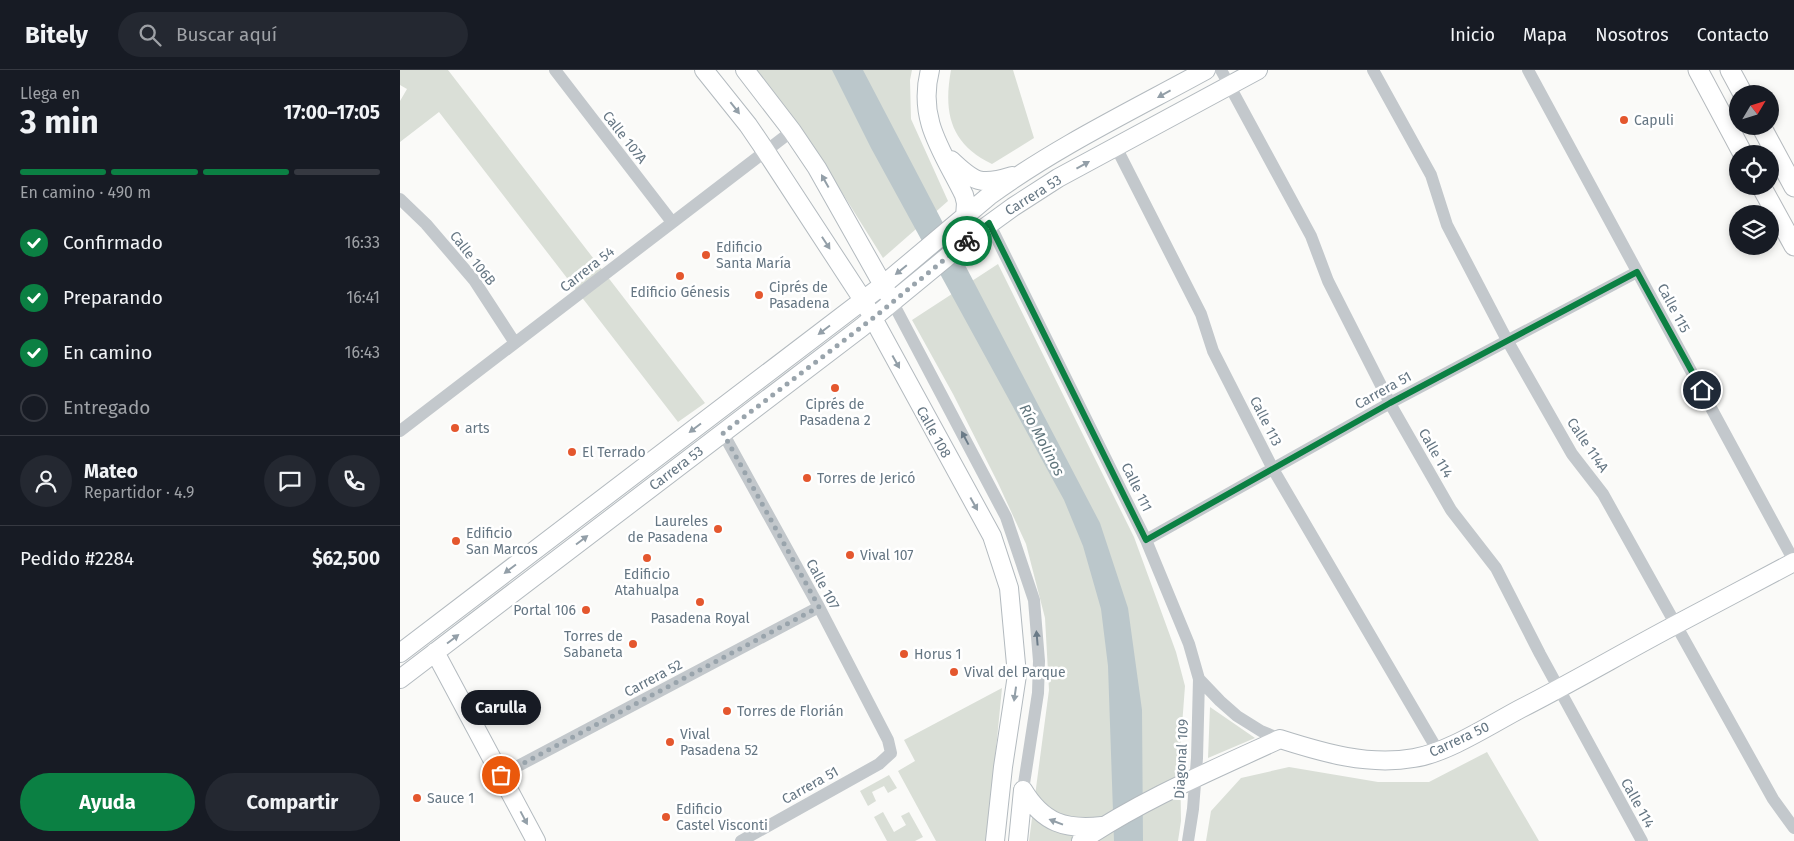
<!DOCTYPE html>
<html lang="es">
<head>
<meta charset="utf-8">
<style>
  body { margin:0; font-family:"Fira Sans",sans-serif; background:#242831; color:#f1f3f6; height:100vh; display:flex; flex-direction:column; font-size:19px; white-space:nowrap }
  * { box-sizing:border-box; margin:0 }
  p { font-size:16px; color:#9ea1a6 }
  .icon { flex:none; width:28px; height:28px; fill:none; stroke:currentColor; stroke-width:2; stroke-linecap:round; stroke-linejoin:round }
  .map { position:relative; flex:1; overflow:hidden }
  .side { display:flex; flex-direction:column; background:#171b24; width:400px }
  .side>* { flex:none }
  .needle { width:32px; rotate:52deg }
  .controls { position:absolute; left:1329px; top:15px; display:grid; gap:10px }
  .controls a { display:grid; place-items:center; width:50px; height:50px; border-radius:50%; background:#171b24; box-shadow:0 2px 8px #0003; font-size:25px }
  .pin { position:absolute; display:grid; place-items:center; width:42px; height:42px; color:#fff; margin:-21px; border:2px solid #fff; border-radius:50%; box-shadow:0 1px 5px #0007 }
  .courier { position:absolute; display:grid; place-items:center; width:50px; height:50px; margin:-25px; border:4px solid #0b8043; border-radius:50%; background:#fff; color:#222; box-shadow:0 1px 6px #0007 }
  .bubble { position:absolute; height:35px; border-radius:18px; background:#171b24; box-shadow:0 2px 8px #0003; font-size:16px; font-weight:700; line-height:35px; text-align:center }
  .head em { font-style:normal; font-weight:700 }
  .head div { display:flex; flex-direction:column-reverse }
  .head { display:flex; align-items:center; justify-content:space-between; height:85px; padding:0 20px }
  h1 { font-size:32px; font-weight:700; line-height:38px }
  .bar { display:grid; grid-template-columns:repeat(4,1fr); gap:8px 5px; align-content:center; height:60px; padding:0 20px }
  .bar i { height:6px; border-radius:4px; background:#363941 }
  .bar .on { background:#0b8043 }
  .bar p { grid-column:span 4 }
  .line { display:flex; align-items:center; gap:12px; padding:0 20px; border-top:1px solid #363941 }
  .line div { flex:1 }
  .round { display:grid; place-items:center; flex:none; width:52px; height:52px; border-radius:26px; background:#242831 }
  ol { padding:0 20px; list-style:none }
  li { display:flex; align-items:center; gap:15px; height:55px }
  li p { margin-inline-start:auto }
  li .icon { padding:5px; border-radius:50%; background:#0b8043; color:#fff; stroke-width:4 }
  li:last-child { color:#9ea1a6 }
  li i { width:28px; height:28px; border:2px solid #363941; border-radius:50% }
  .action { display:flex; gap:10px; margin-top:auto; padding:10px 20px }
  .action a { flex:1; height:58px; border-radius:30px; background:#0b8043; color:#fff; font-size:20px; font-weight:700; line-height:58px; text-align:center }
  .action a+a { background:#242831; color:#f1f3f6 }
  header { display:flex; align-items:center; gap:30px; box-sizing:border-box; height:70px; padding:0 25px; background:#171b24; border-bottom:1px solid #363941 }
  header strong { font-size:24px }
  nav { display:flex; gap:28px; margin-inline-start:auto; font-size:18px }
  .search { width:350px; height:45px; background:#242831; display:flex; align-items:center; gap:12px; box-sizing:border-box; padding:0 18px; border-radius:28px; color:#9ea1a6; font-size:19px }
  main { display:flex; flex:1; min-height:0 }
  .map>svg:first-child { display:block }
  .green { fill:#dadfd7 }
  .water { fill:#bbc7cb }
  .lines { fill:none; stroke-linecap:round; stroke-linejoin:round }
  .secondary-casing { stroke:#b3babf; stroke-width:20 }
  .primary-casing { stroke:#b5babe; stroke-width:21 }
  .street { stroke:#c3c8cc; stroke-width:12 }
  .secondary { stroke:#fff; stroke-width:18 }
  .primary { stroke:#fff; stroke-width:19 }
  .oneway { fill:#939fa8 }
  .oneway2 { fill:#6a7a87 }
  .done { stroke:#99a4ac; stroke-width:5; stroke-dasharray:0 9 }
  .route { stroke:#0b8043; stroke-width:6 }
  .poi-dot { fill:#e4572e; stroke:#fff; stroke-width:2 }
  .labels { text-anchor:middle; stroke-width:5; stroke-linejoin:round; paint-order:stroke }
  .poi-label { font-size:14px; fill:#657683; stroke:#fff; text-anchor:start }
  .street-label { font-size:14px; fill:#657683; stroke:#fff }
  .water-label { font-size:15px; font-style:italic; fill:#60757c; stroke:#fff }
</style>
</head>
<body>
<header>
<strong>Bitely</strong>
<div class="search"><svg class="icon" aria-label="search" viewBox="0 0 24 24"><circle cx="10" cy="10" r="6"/><path d="M15 15l6 6"/></svg>Buscar aquí</div>
<nav><a>Inicio</a><a>Mapa</a><a>Nosotros</a><a>Contacto</a></nav>
</header>
<main>
<section class="side">
<div class="head"><div><h1>3 min</h1><p>Llega en</p></div><em>17:00–17:05</em></div>
<div class="bar"><i class="on"></i><i class="on"></i><i class="on"></i><i></i><p>En camino · 490 m</p></div>
<ol>
<li><svg class="icon" aria-label="check" viewBox="0 0 24 24"><path d="M5 12l5 5 9-10"/></svg>Confirmado<p>16:33</p></li>
<li><svg class="icon" aria-label="check" viewBox="0 0 24 24"><path d="M5 12l5 5 9-10"/></svg>Preparando<p>16:41</p></li>
<li><svg class="icon" aria-label="check" viewBox="0 0 24 24"><path d="M5 12l5 5 9-10"/></svg>En camino<p>16:43</p></li>
<li><i></i>Entregado</li>
</ol>
<div class="line" style="height:90px"><a class="round"><svg class="icon" aria-label="person" viewBox="0 0 24 24"><circle cx="12" cy="8" r="4"/><path d="M4 21q1-7 8-7t8 7"/></svg></a><div><b>Mateo</b><p>Repartidor · 4.9</p></div><a class="round"><svg class="icon" aria-label="chat" viewBox="0 0 24 24"><path d="M4 5h16v11H9l-5 4z"/></svg></a><a class="round"><svg class="icon" aria-label="phone" viewBox="0 0 24 24"><path d="M5 4h4l2 5-3 2q2 4 5 5l2-3 5 2v4C11 20 4 13 5 4z"/></svg></a></div>
<div class="line" style="height:65px"><div>Pedido #2284</div><b>$62,500</b></div>
<div class="action"><a>Ayuda</a><a>Compartir</a></div>
</section>
<div class="map">
<svg width="1394" height="771" viewBox="0 0 1394 771">
  <rect width="100%" height="100%" fill="#fafaf8"/>
  <!-- green -->
  <path class="green" d="M 0,0 L 48,0 L 305,333 L 278,352 L 39,42 L 0,72 L 0,31 L 7,19 L 0,15 Z
    M 356,0 L 512,0 L 510,10 L 511,49 L 548,131 L 483,188 L 406,65 Z
    M 551,0 L 613,0 L 634,68 L 592,94 C 551,74 543,44 551,0 Z
    M 598,194 L 734,467 L 776,582 L 785,616 L 780,682 L 781,751 L 778,771 L 629,771 L 649,620 L 645,548 L 626,474 L 598,413 L 553,324 L 512,250 Z
    M 602,618 L 587,771 L 536,771 L 498,701 L 515,691 L 504,670 Z
    M 810,637 L 855,668 L 808,688 Z
    M 1087,682 L 1139,771 L 806,771 L 811,741 L 841,708 L 889,697 L 978,712 L 1029,712 Z
    M 489,705 L 497,718 L 488,723 L 484,716 L 472,722 L 476,731 L 468,736 L 460,721 Z
    M 483,742 L 494,762 L 506,755 L 501,746 L 509,742 L 523,767 L 515,771 L 487,771 L 474,747 Z"/>
  <!-- water -->
  <path class="water" d="M 432,0 L 463,0 L 700,453 L 728,538 L 742,640 L 743,771 L 714,771 L 708,596 L 701,539 L 683,476 L 664,430 L 471,78 Z"/>
  <g class="lines">
    <!-- secondary casing -->
    <g class="secondary-casing">
      <path id="secondary" d="M 304,0 L 348,55 L 365,80 L 463,230 L 592,466 L 609,518 L 617,605 L 603,697 L 595,771
        M 345,0 L 392,61 L 417,98 L 488,224
        M 530,0 C 517,50 543,82 564,125 L 566,133 L 565,147
        M 551,90 C 574,112 580,116 612,106
        M 35,582 L 136,771
        M 0,583 L 483,215 L 589,126 C 656,77 733,40 806,0
        M 0,609 L 462,257 L 569,169 L 613,137 L 658,108 L 858,0
        M 623,720 C 643,753 665,760 702,756
        M 618,771 L 623,720
        M 681,771 C 743,729 813,700 880,669 C 924,683 968,696 1014,688 C 1047,683 1090,655 1120,639 C 1173,612 1224,582 1277,554 C 1316,533 1355,513 1394,492"/>
    </g>
    <!-- primary casing -->
    <g class="primary-casing">
      <path id="primary" d="M 1298,0 L 1343,84
        M 1330,0 L 1343,24
        M 1361,56 L 1394,117
        M 1361,116 L 1394,176"/>
    </g>
    <!-- street -->
    <path class="street" d="M 155,0 L 272,152
      M 821,0 L 911,166 L 928,211 L 992,337 L 1051,440 L 1096,498 L 1140,584 L 1242,771
      M 973,0 L 1031,105 L 1047,155 L 1107,270 L 1172,384 L 1203,424 L 1373,729 L 1394,758
      M 1128,0 L 1394,491
      M 716,77 L 801,244 L 813,281 L 873,399 L 1038,681
      M 0,129 L 26,154 L 74,210 L 115,273
      M 589,153 L 746,470 L 789,574 L 799,609 L 820,631 L 837,646 L 861,661 L 880,669
      M 493,233 L 606,447 L 634,530 L 639,591 L 638,623 L 623,720
      M 0,361 L 392,61
      M 323,363 L 419,537 L 488,670 L 491,683 L 479,694 L 341,771
      M 746,470 L 990,333 L 1237,202
      M 101,705 L 419,537
      M 788,771 L 793,739 L 797,688 L 799,609"/>
    <!-- secondary -->
    <use href="#secondary" class="secondary"/>
    <!-- primary -->
    <use href="#primary" class="primary"/>
  </g>
  <!-- one-way arrows -->
  <defs><path id="oneway-solid" d="M-6-.8H1V-3.2L6.5 0L1 3.2V.8H-6Z" transform="scale(1.25)"/></defs>
  <g class="oneway">
    <use href="#oneway-solid" transform="translate(764 24) rotate(151)"/>
    <use href="#oneway-solid" transform="translate(335 38) rotate(52)"/>
    <use href="#oneway-solid" transform="translate(683 95) rotate(-29)"/>
    <use href="#oneway-solid" transform="translate(425 111) rotate(-119)"/>
    <use href="#oneway-solid" transform="translate(426 173) rotate(57)"/>
    <use href="#oneway-solid" transform="translate(501 200) rotate(141)"/>
    <use href="#oneway-solid" transform="translate(424 260) rotate(143)"/>
    <use href="#oneway-solid" transform="translate(496 292) rotate(61)"/>
    <use href="#oneway-solid" transform="translate(295 358) rotate(143)"/>
    <use href="#oneway-solid" transform="translate(574 434) rotate(61)"/>
    <use href="#oneway-solid" transform="translate(182 470) rotate(-37)"/>
    <use href="#oneway-solid" transform="translate(110 499) rotate(143)"/>
    <use href="#oneway-solid" transform="translate(53 569) rotate(-37)"/>
    <use href="#oneway-solid" transform="translate(615 624) rotate(98)"/>
    <use href="#oneway-solid" transform="translate(124 748) rotate(62)"/>
    <use href="#oneway-solid" transform="translate(656 752) rotate(-159)"/>
  </g>
  <g class="oneway2">
    <use href="#oneway-solid" transform="translate(565 368) rotate(-118)"/>
    <use href="#oneway-solid" transform="translate(637 568) rotate(-95)"/>
  </g>
  <g class="lines">
    <!-- done -->
    <path class="done" d="M 101,705 L 419,537 L 323,363 L 472,249 L 567,171"/>
    <!-- route -->
    <path class="route" d="M 567,171 L 589,153 L 746,470 L 990,333 L 1237,202 L 1302,320"/>
  </g>
  <!-- markers -->
  <g class="poi-dot">
    <circle cx="1224" cy="50" r="5"/>
    <circle cx="306" cy="185" r="5"/>
    <circle cx="280" cy="206" r="5"/>
    <circle cx="359" cy="225" r="5"/>
    <circle cx="435" cy="318" r="5"/>
    <circle cx="55" cy="358" r="5"/>
    <circle cx="172" cy="382" r="5"/>
    <circle cx="407" cy="408" r="5"/>
    <circle cx="318" cy="459" r="5"/>
    <circle cx="56" cy="471" r="5"/>
    <circle cx="450" cy="485" r="5"/>
    <circle cx="247" cy="488" r="5"/>
    <circle cx="300" cy="532" r="5"/>
    <circle cx="186" cy="540" r="5"/>
    <circle cx="233" cy="574" r="5"/>
    <circle cx="504" cy="584" r="5"/>
    <circle cx="554" cy="602" r="5"/>
    <circle cx="327" cy="641" r="5"/>
    <circle cx="270" cy="672" r="5"/>
    <circle cx="17" cy="728" r="5"/>
    <circle cx="266" cy="747" r="5"/>
  </g>
  <g class="labels">
    <!-- poi labels -->
    <g class="poi-label">
      <text x="1234" y="55">Capuli</text>
      <text x="316" y="182">Edificio<tspan x="316" dy="16">Santa María</tspan></text>
      <text x="369" y="222">Ciprés de<tspan x="369" dy="16">Pasadena</tspan></text>
      <text x="280" y="227" text-anchor="middle">Edificio Génesis</text>
      <text x="435" y="339" text-anchor="middle">Ciprés de<tspan x="435" dy="16">Pasadena 2</tspan></text>
      <text x="65" y="363">arts</text>
      <text x="182" y="387">El Terrado</text>
      <text x="417" y="413">Torres de Jericó</text>
      <text x="308" y="456" text-anchor="end">Laureles<tspan x="308" dy="16">de Pasadena</tspan></text>
      <text x="66" y="468">Edificio<tspan x="66" dy="16">San Marcos</tspan></text>
      <text x="460" y="490">Vival 107</text>
      <text x="247" y="509" text-anchor="middle">Edificio<tspan x="247" dy="16">Atahualpa</tspan></text>
      <text x="176" y="545" text-anchor="end">Portal 106</text>
      <text x="300" y="553" text-anchor="middle">Pasadena Royal</text>
      <text x="223" y="571" text-anchor="end">Torres de<tspan x="223" dy="16">Sabaneta</tspan></text>
      <text x="514" y="589">Horus 1</text>
      <text x="564" y="607">Vival del Parque</text>
      <text x="337" y="646">Torres de Florián</text>
      <text x="280" y="669">Vival<tspan x="280" dy="16">Pasadena 52</tspan></text>
      <text x="27" y="733">Sauce 1</text>
      <text x="276" y="744">Edificio<tspan x="276" dy="16">Castel Visconti</tspan></text>
    </g>
    <!-- street labels -->
    <g class="street-label">
      <text transform="translate(225 67) rotate(52)" y="5">Calle 107A</text>
      <text transform="translate(633 125) rotate(-32)" y="5">Carrera 53</text>
      <text transform="translate(73 188) rotate(52)" y="5">Calle 106B</text>
      <text transform="translate(187 199) rotate(-38)" y="5">Carrera 54</text>
      <text transform="translate(1274 238) rotate(62)" y="5">Calle 115</text>
      <text transform="translate(983 320) rotate(-29)" y="5">Carrera 51</text>
      <text transform="translate(866 351) rotate(63)" y="5">Calle 113</text>
      <text transform="translate(534 362) rotate(61)" y="5">Calle 108</text>
      <text transform="translate(1188 375) rotate(56)" y="5">Calle 114A</text>
      <text transform="translate(1036 383) rotate(60)" y="5">Calle 114</text>
      <text transform="translate(276 398) rotate(-37)" y="5">Carrera 53</text>
      <text transform="translate(737 417) rotate(64)" y="5">Calle 111</text>
      <text transform="translate(423 514) rotate(62)" y="5">Calle 107</text>
      <text transform="translate(253 608) rotate(-28)" y="5">Carrera 52</text>
      <text transform="translate(1059 669) rotate(-25)" y="5">Carrera 50</text>
      <text transform="translate(781 689) rotate(-87)" y="5">Diagonal 109</text>
      <text transform="translate(410 715) rotate(-29)" y="5">Carrera 51</text>
      <text transform="translate(1238 733) rotate(61)" y="5">Calle 114</text>
    </g>
    <!-- water labels -->
    <g class="water-label">
      <text transform="translate(642 370) rotate(62)" y="5">Río Molinos</text>
    </g>
  </g>
</svg>
<div class="controls">
<a><svg class="needle" viewBox="-14 -14 28 28"><path d="M0-13l5 13h-10z" fill="#e53935"/><path d="M0 13l5-13h-10z" fill="#9ea1a6"/></svg></a>
<a><svg class="icon" aria-label="locate" viewBox="0 0 24 24"><circle cx="12" cy="12" r="6"/><path d="M12 2v4M12 18v4M2 12h4M18 12h4"/></svg></a>
<a><svg class="icon" aria-label="layers" viewBox="0 0 24 24"><path d="M12 4l9 5-9 5-9-5zM3 14l9 5 9-5"/></svg></a>
</div>
<div class="pin" style="left:101px;top:705px;background:#ea580c"><svg class="icon" aria-label="bag" viewBox="0 0 24 24"><path d="M5 8h14l-1 12H6zM9 8a3 3 0 0 1 6 0"/></svg></div>
<div class="pin" style="left:1302px;top:320px;background:#1f2937"><svg class="icon" aria-label="home" viewBox="0 0 24 24"><path d="M3 11l9-7 9 7M6 9v11h12V9"/></svg></div>
<div class="courier" style="left:567px;top:171px"><svg class="icon" aria-label="bike" viewBox="0 0 24 24"><circle cx="6" cy="16" r="4"/><circle cx="18" cy="16" r="4"/><path d="M6 16l4-8h5l3 8M10 8l3 8H6M13 5h3"/></svg></div>
<div class="bubble" style="left:61px;top:620px;width:80px">Carulla</div>
</div>
</main>
</body>
</html>
